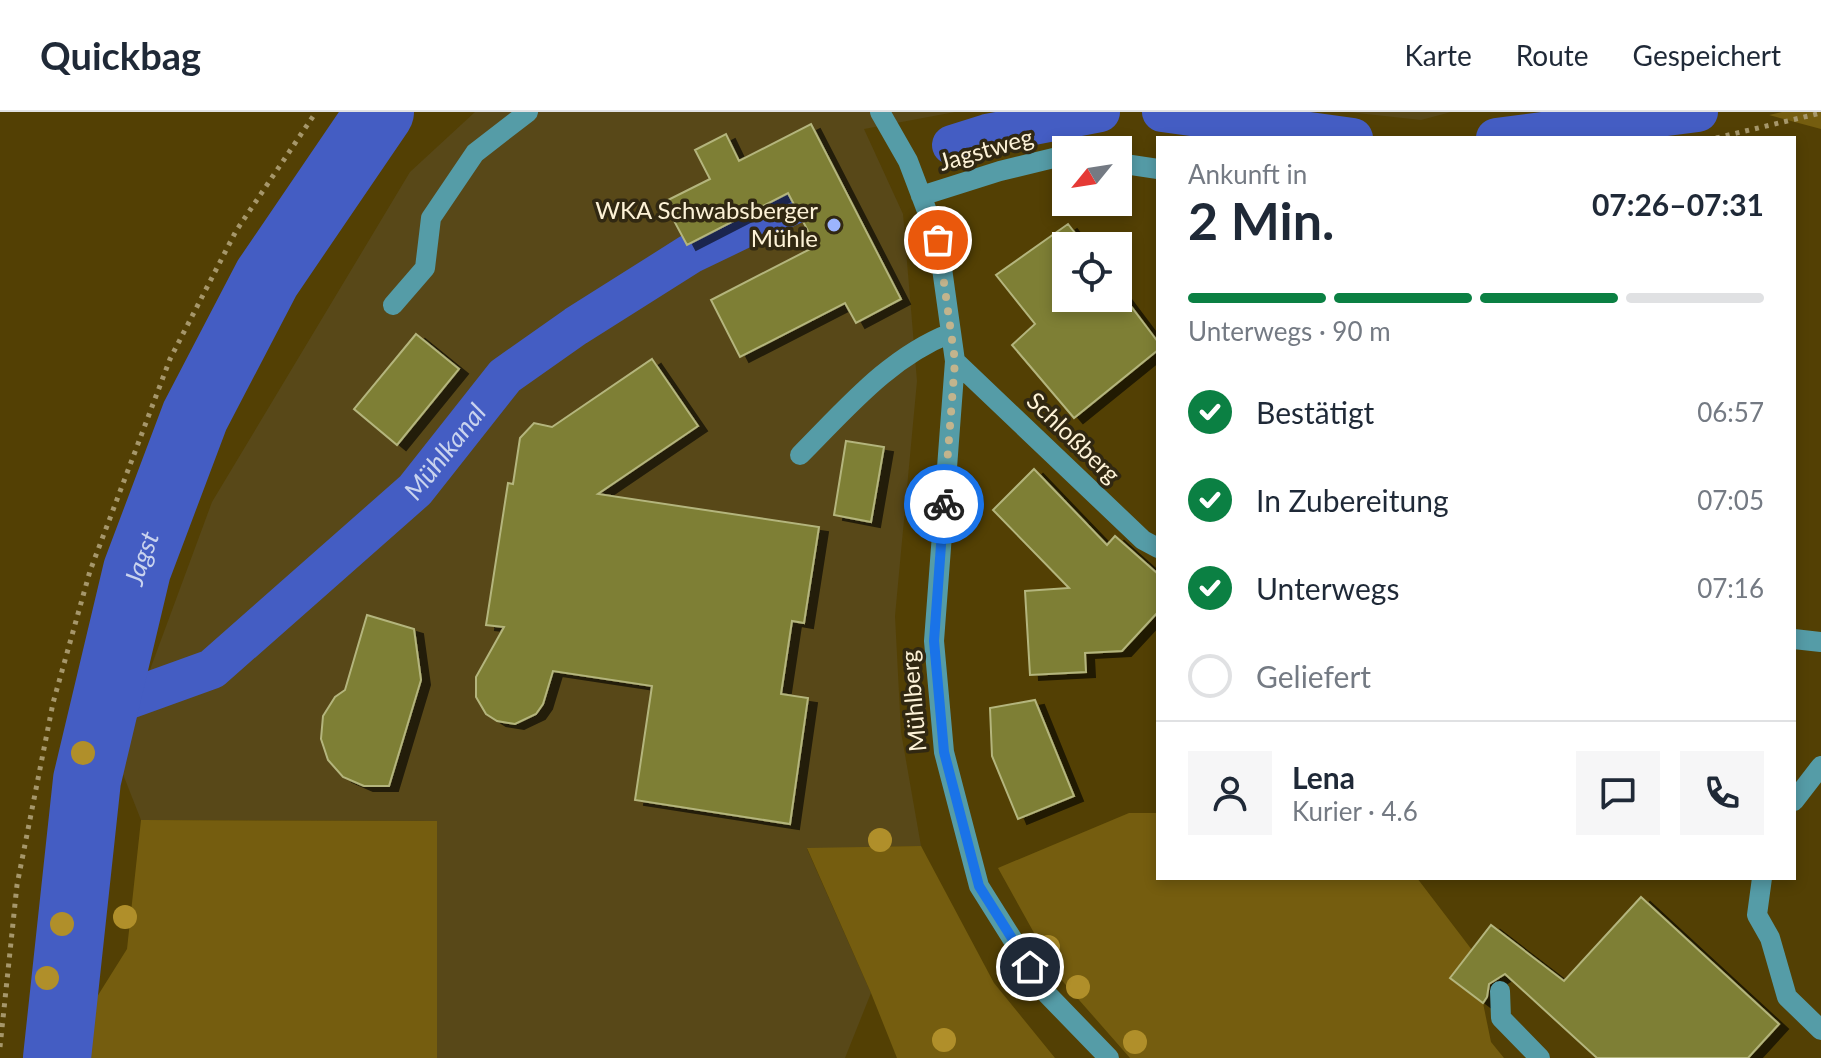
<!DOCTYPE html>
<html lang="de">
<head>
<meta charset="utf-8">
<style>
  body { margin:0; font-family:Lato,sans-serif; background:#f6f6f7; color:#1f2937; height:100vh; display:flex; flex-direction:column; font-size:30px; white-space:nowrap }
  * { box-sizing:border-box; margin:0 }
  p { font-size:26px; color:#747a83 }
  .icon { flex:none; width:44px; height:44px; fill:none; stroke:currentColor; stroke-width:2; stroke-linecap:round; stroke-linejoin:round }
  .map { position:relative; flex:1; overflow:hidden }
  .details { position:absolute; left:1156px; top:24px; width:640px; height:744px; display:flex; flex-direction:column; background:#fff; border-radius:0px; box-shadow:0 4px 12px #0003 }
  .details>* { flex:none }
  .needle { width:52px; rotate:240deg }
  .fabs { position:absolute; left:1052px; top:24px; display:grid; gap:16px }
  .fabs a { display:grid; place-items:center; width:80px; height:80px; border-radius:0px; background:#fff; box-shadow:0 4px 12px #0003; font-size:40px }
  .pin { position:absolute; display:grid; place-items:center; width:68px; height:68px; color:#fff; margin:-34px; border:4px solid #fff; border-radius:50%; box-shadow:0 2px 8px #0007 }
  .courier { position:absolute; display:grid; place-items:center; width:80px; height:80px; margin:-40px; border:6px solid #1a73e8; border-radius:50%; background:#fff; color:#222; box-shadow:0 2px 10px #0007 }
  .head em { font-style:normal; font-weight:700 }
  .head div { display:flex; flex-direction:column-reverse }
  .head { display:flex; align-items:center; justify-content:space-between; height:136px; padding:0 32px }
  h1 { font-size:52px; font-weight:700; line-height:60px }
  .bar { display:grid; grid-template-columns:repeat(4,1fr); gap:12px 8px; align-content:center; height:96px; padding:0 32px }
  .bar i { height:10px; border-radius:6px; background:#e0e1e3 }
  .bar .active { background:#0b8043 }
  .bar p { grid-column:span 4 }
  .line { display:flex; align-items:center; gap:20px; padding:0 32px; border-top:2px solid #e0e1e3 }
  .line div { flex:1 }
  .round { display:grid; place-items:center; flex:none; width:84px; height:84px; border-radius:0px; background:#f6f6f7 }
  ol { padding:0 32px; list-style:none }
  li { display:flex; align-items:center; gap:24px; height:88px }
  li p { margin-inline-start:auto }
  li .icon { padding:8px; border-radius:50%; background:#0b8043; color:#fff; stroke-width:4 }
  li:last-child { color:#747a83 }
  li i { width:44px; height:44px; border:4px solid #e0e1e3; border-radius:50% }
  header { display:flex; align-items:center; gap:48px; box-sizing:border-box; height:112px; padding:0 40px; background:#fff; border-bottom:2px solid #e0e1e3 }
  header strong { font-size:38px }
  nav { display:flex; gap:44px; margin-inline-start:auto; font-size:28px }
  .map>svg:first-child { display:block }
  .built { fill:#584818 }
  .green { fill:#755d0f }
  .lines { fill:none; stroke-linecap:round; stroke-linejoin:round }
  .canal { stroke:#445dc3; stroke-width:40 }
  .river { stroke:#445dc3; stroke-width:68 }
  .building { fill:#7e7f34; stroke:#b4b57d; stroke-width:2; filter:url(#shadow) }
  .path { stroke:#a6976b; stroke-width:5; stroke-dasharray:4 6; stroke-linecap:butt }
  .minor { stroke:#559ca7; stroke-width:20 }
  .tree { fill:#b08f2a }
  .done { stroke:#c2b48d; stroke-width:8; stroke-dasharray:0 14.4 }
  .route { stroke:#1a73e8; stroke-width:10 }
  .poi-dot { fill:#9cb4fd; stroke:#312812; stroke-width:3 }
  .labels { text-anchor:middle; stroke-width:7; stroke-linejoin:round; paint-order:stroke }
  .street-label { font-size:24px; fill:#fdf2d7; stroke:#312812 }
  .poi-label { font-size:24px; fill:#fdf2d7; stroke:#312812; text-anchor:end }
  .water-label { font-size:26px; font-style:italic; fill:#c9d3ee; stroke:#312812 }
</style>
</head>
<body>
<header>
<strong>Quickbag</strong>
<nav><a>Karte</a><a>Route</a><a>Gespeichert</a></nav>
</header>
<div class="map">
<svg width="1821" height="946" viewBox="0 0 1821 946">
  <defs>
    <filter id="shadow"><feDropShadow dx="9" dy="5" stdDeviation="0" flood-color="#0009"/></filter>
  </defs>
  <rect width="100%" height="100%" fill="#534004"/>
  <!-- built -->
  <path class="built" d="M 475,0 L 955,0 L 864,17 L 903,102 L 917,269 L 895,504 L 901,620 L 921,734 L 807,737 L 871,881 L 845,946 L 437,946 L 437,709 L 141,708 L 117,647 L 212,390 L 410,60 Z
    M 1348,0 L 1451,0 L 1421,8 Z"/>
  <!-- green -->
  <path class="green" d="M 1782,0 L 1821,0 L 1821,17 L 1769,3 Z
    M 1129,701 L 1158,701 L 1158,766 L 1417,766 L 1472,838 L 1451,866 L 1483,891 L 1491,930 L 1504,946 L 1130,946 L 1058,864 L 998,756 Z
    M 141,708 L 437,709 L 437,946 L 77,946 L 80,912 L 127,837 Z
    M 921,734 L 994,871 L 1055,946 L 897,946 L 871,881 L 807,736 Z"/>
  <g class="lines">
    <!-- canal -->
    <g class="canal">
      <path d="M 1162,0 L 1353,26"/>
      <path d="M 1496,26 L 1698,0"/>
      <path d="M 952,33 L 987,22 L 1100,0"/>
      <path id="s1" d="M 104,596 L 212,557 L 415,378 L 505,264 L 576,214 L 690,142 L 794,92"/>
    </g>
    <!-- river -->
    <path class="river" id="s2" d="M 57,946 L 87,668 L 137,458 L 195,304 L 267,166 L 380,0"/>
  </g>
  <!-- building -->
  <path class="building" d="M 811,12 L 901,187 L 856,211 L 845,191 L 740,245 L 711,188 L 816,134 L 788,81 L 687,133 L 664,90 L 710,67 L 695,38 L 726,22 L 739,49 Z
    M 1068,112 L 1085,134 L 1066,134 L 1066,186 L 1118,186 L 1118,177 L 1158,230 L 1158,238 L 1074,306 L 1012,233 L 1035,212 L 996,163 Z
    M 416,222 L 459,257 L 397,333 L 354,297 Z
    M 652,247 L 698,314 L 598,382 L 819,415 L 804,511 L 792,509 L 781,582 L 808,586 L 790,712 L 635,688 L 652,574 L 553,559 L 543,592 L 536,602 L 515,612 L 497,609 L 486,602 L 476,585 L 476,565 L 504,515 L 486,513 L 508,371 L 513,372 L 520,326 L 534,311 L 552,315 Z
    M 846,329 L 884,335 L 871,410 L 834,403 Z
    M 1034,357 L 1107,433 L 1115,424 L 1158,462 L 1158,500 L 1122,539 L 1085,541 L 1086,560 L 1030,563 L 1025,479 L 1069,476 L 993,398 Z
    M 367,503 L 414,517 L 421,568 L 389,674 L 364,674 L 343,665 L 328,648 L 321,627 L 323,604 L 335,585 L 345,578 Z
    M 1035,588 L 1074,684 L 1018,707 L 992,644 L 990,596 Z
    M 1641,785 L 1779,912 L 1748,946 L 1597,946 L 1505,862 L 1489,872 L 1487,885 L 1483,891 L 1450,866 L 1491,813 L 1564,869 Z"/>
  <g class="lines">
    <!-- path -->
    <path class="path" d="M 1716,26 L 1821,1
      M 0,935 L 17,773 L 53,591 L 90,459 L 170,247 L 236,119 L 316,0"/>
    <!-- minor -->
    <path class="minor" d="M 880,0 L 908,49 L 938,128 L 955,249 L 934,529 L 944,640 L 979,774 L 1047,882 L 1109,946
      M 1118,51 L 1158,57
      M 921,84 L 1000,59 L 1066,43
      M 393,193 L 425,156 L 431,106 L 475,41 L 528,0
      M 955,249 L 1143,428 L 1158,436
      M 800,343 C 846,297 889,245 951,221
      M 1794,527 L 1821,530
      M 1794,689 L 1821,654
      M 1762,766 L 1757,803 L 1770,826 L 1787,885 L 1821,918
      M 1500,879 L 1501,906 L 1540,946"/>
  </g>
  <!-- trees -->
  <g class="tree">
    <circle cx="83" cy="641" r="12"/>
    <circle cx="880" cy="728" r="12"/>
    <circle cx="125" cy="805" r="12"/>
    <circle cx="62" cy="812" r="12"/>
    <circle cx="1048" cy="835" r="12"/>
    <circle cx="47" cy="866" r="12"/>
    <circle cx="1078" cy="875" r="12"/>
    <circle cx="944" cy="928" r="12"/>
    <circle cx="1135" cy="930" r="12"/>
  </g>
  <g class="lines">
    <!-- done -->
    <path class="done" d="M 938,128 L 955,249 L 944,392"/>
    <!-- route -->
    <path class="route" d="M 944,392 L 934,529 L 944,640 L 979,774 L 1030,855"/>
  </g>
  <!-- markers -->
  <circle class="poi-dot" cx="834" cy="113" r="8"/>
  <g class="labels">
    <!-- street labels -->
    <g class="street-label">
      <text transform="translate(986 38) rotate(-16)" y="8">Jagstweg</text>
      <text transform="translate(1073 326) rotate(44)" y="8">Schloßberg</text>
      <text transform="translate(914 589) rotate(-95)" y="8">Mühlberg</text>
    </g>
    <!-- poi labels -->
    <g class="poi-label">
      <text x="818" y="107">WKA Schwabsberger<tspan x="818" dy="28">Mühle</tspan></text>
    </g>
    <!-- water labels -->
    <g class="water-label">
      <text dy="9" stroke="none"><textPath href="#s1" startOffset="434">Mühlkanal</textPath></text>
      <text dy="9" stroke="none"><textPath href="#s2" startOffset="508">Jagst</textPath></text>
    </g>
  </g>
</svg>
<div class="fabs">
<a><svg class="needle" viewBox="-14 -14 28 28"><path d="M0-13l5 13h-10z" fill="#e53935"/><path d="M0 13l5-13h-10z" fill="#747a83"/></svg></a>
<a><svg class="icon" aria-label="locate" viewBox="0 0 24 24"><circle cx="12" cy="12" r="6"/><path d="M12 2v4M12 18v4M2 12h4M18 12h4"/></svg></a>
</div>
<div class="pin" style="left:938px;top:128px;background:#ea580c"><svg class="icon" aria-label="bag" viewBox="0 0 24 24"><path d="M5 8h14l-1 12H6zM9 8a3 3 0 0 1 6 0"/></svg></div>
<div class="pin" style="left:1030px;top:855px;background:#1f2937"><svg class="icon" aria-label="home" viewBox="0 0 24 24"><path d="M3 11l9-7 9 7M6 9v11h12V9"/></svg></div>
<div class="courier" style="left:944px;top:392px"><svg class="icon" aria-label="bike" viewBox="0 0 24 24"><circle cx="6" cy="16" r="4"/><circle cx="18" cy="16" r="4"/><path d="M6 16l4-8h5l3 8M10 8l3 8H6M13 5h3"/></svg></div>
<section class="details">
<div class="head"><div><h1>2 Min.</h1><p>Ankunft in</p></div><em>07:26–07:31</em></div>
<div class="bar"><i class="active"></i><i class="active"></i><i class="active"></i><i></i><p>Unterwegs · 90 m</p></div>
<ol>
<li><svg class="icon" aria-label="check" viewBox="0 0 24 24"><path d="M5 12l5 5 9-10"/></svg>Bestätigt<p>06:57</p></li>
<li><svg class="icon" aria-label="check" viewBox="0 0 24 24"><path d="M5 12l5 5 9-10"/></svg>In Zubereitung<p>07:05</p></li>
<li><svg class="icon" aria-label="check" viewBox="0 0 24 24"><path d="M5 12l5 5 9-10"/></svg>Unterwegs<p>07:16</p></li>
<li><i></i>Geliefert</li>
</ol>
<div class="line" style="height:144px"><a class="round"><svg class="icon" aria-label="person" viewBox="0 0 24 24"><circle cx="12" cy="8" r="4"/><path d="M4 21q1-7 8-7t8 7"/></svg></a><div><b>Lena</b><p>Kurier · 4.6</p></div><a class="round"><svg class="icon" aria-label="chat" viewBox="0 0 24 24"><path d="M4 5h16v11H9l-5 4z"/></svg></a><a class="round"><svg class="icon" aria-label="phone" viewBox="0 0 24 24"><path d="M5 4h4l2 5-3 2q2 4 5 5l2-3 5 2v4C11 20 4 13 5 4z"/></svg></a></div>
</section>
</div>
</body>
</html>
